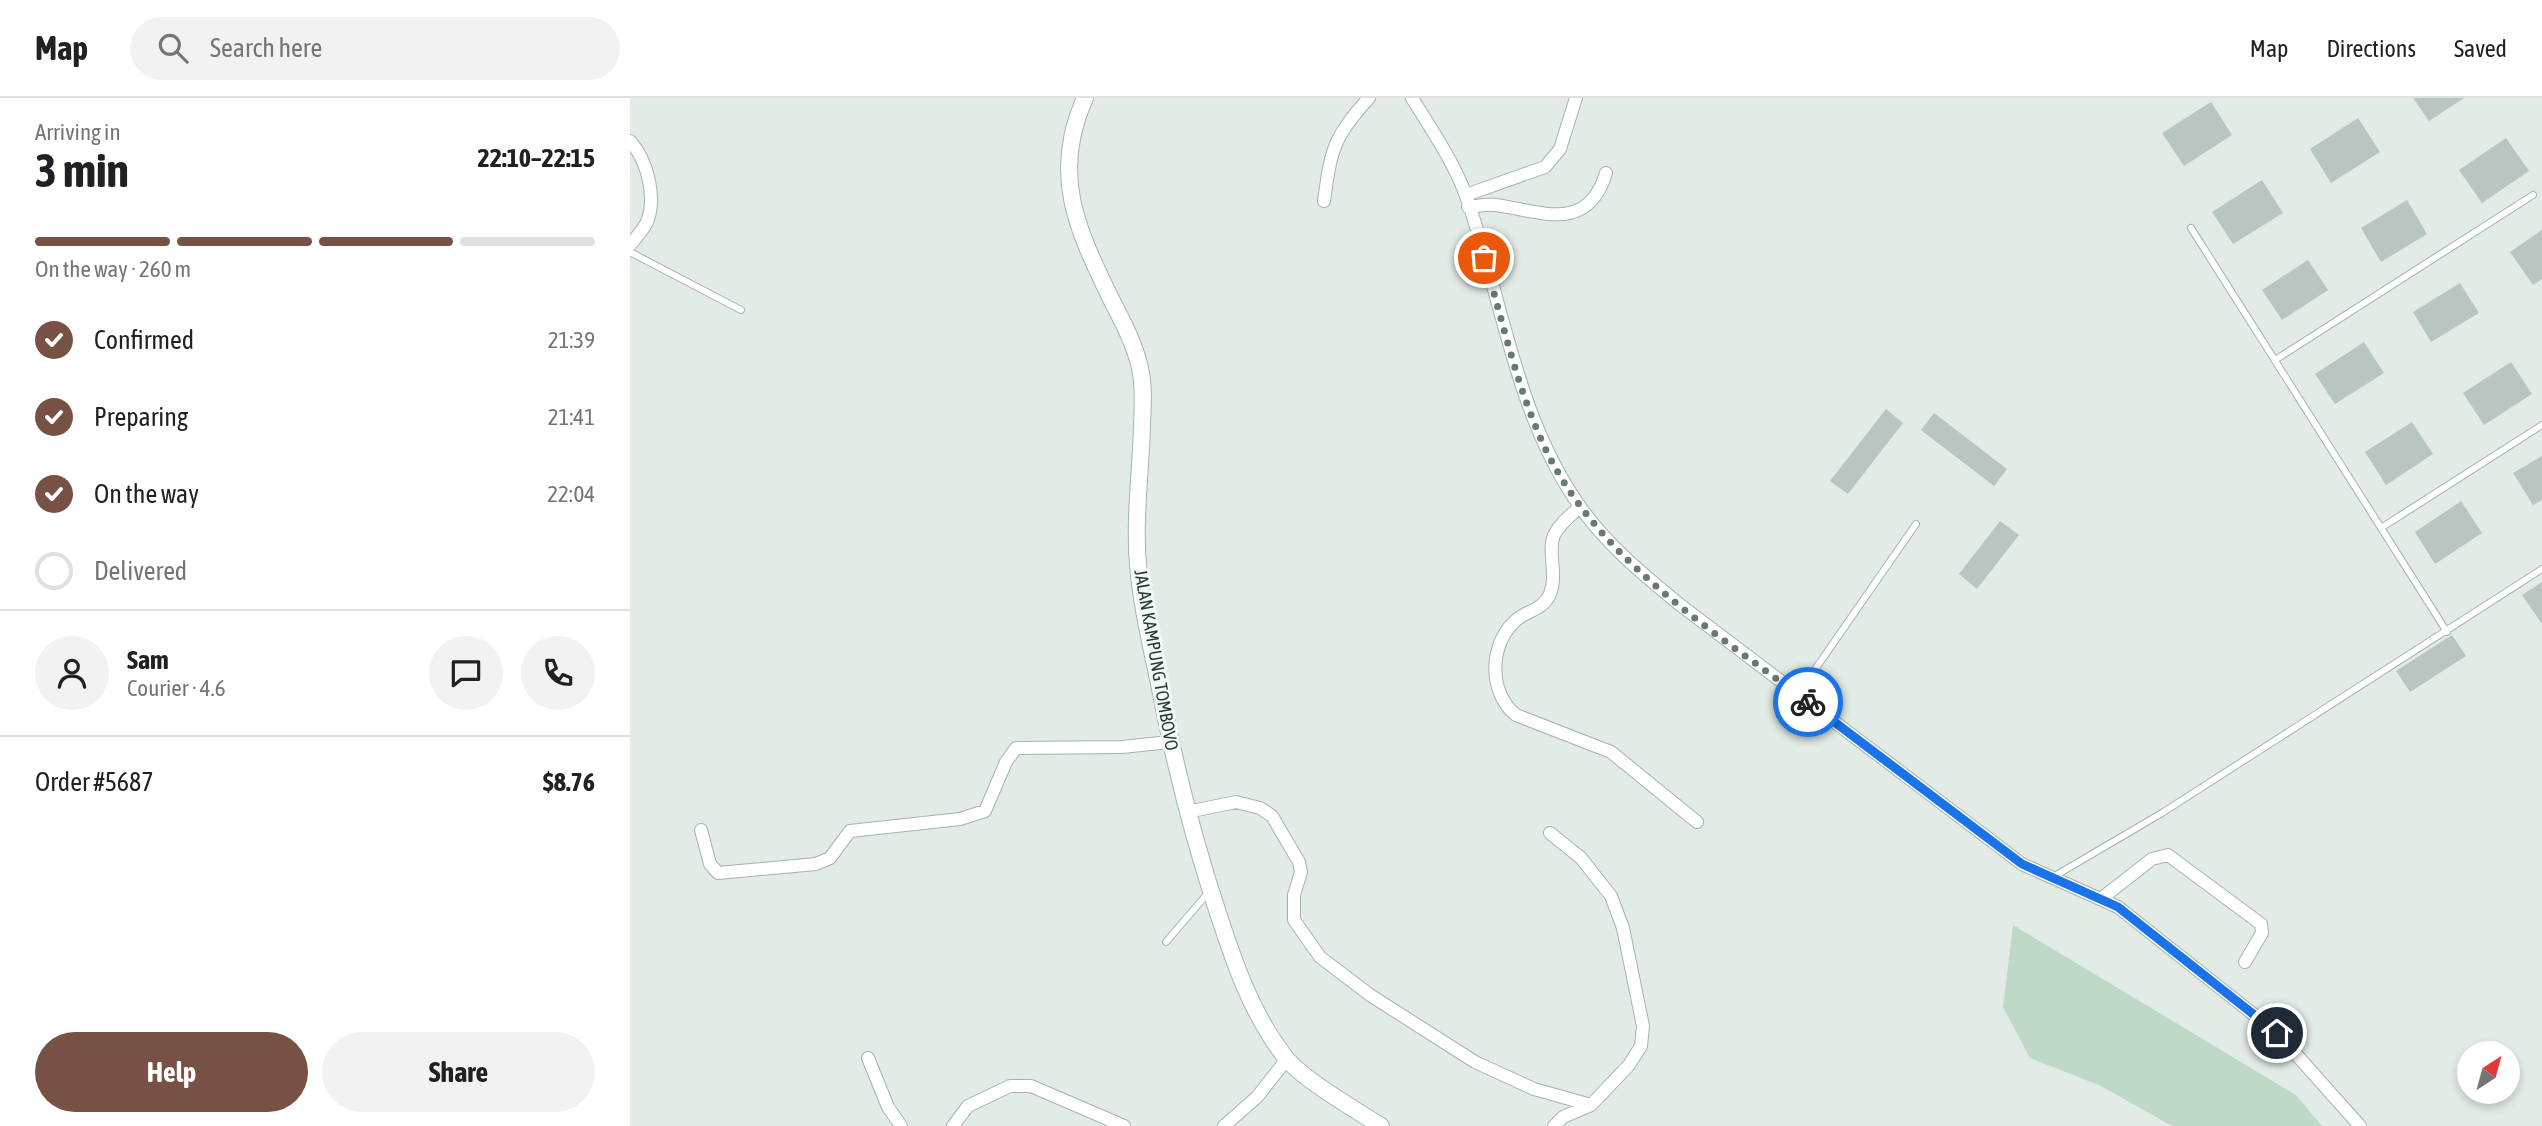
<!DOCTYPE html>
<html lang="en">
<head>
<meta charset="utf-8">
<style>
  body { margin:0; font-family:"Asap Condensed",sans-serif; background:#f2f2f2; color:#202124; height:100vh; display:flex; flex-direction:column; font-size:26px; white-space:nowrap }
  * { box-sizing:border-box; margin:0 }
  p { font-size:23px; color:#757577 }
  .icon { flex:none; width:38px; height:38px; fill:none; stroke:currentColor; stroke-width:2; stroke-linecap:round; stroke-linejoin:round }
  .map { position:relative; flex:1; overflow:hidden }
  .panel { display:flex; flex-direction:column; background:#fff; width:630px }
  .panel>* { flex:none }
  .needle { width:46px; rotate:36deg }
  .fabs { position:absolute; left:1827px; top:943px; display:grid; gap:14px }
  .fabs a { display:grid; place-items:center; width:63px; height:63px; border-radius:50%; background:#fff; box-shadow:0 4px 10px #0003; font-size:35px }
  .pin { position:absolute; display:grid; place-items:center; width:60px; height:60px; color:#fff; margin:-30px; border:4px solid #fff; border-radius:50%; box-shadow:0 2px 7px #0007 }
  .courier { position:absolute; display:grid; place-items:center; width:70px; height:70px; margin:-35px; border:5px solid #1a73e8; border-radius:50%; background:#fff; color:#222; box-shadow:0 2px 9px #0007 }
  .headline em { font-style:normal; font-weight:700 }
  .headline div { display:flex; flex-direction:column-reverse }
  .headline { display:flex; align-items:center; justify-content:space-between; height:119px; padding:0 35px }
  h1 { font-size:46px; font-weight:700; line-height:52px }
  .bar { display:grid; grid-template-columns:repeat(4,1fr); gap:10px 7px; align-content:center; height:84px; padding:0 35px }
  .bar i { height:9px; border-radius:5px; background:#e0e0e0 }
  .bar .selected { background:#775244 }
  .bar p { grid-column:span 4 }
  .line { display:flex; align-items:center; gap:18px; padding:0 35px; border-top:2px solid #e0e0e0 }
  .line div { flex:1 }
  .round { display:grid; place-items:center; flex:none; width:74px; height:74px; border-radius:37px; background:#f2f2f2 }
  ol { padding:0 35px; list-style:none }
  li { display:flex; align-items:center; gap:21px; height:77px }
  li p { margin-inline-start:auto }
  li .icon { padding:7px; border-radius:50%; background:#775244; color:#fff; stroke-width:4 }
  li:last-child { color:#757577 }
  li i { width:38px; height:38px; border:4px solid #e0e0e0; border-radius:50% }
  .button { display:flex; gap:14px; margin-top:auto; padding:14px 35px }
  .button a { flex:1; height:80px; border-radius:42px; background:#775244; color:#fff; font-size:28px; font-weight:700; line-height:80px; text-align:center }
  .button a+a { background:#f2f2f2; color:#202124 }
  header { display:flex; align-items:center; gap:42px; box-sizing:border-box; height:98px; padding:0 35px; background:#fff; border-bottom:2px solid #e0e0e0 }
  header strong { font-size:33px }
  nav { display:flex; gap:38px; margin-inline-start:auto; font-size:24px }
  .search { width:490px; height:63px; background:#f2f2f2; display:flex; align-items:center; gap:18px; box-sizing:border-box; padding:0 24px; border-radius:38px; color:#757577; font-size:26px }
  main { display:flex; flex:1; min-height:0 }
  .map>svg:first-child { display:block }
  .green { fill:#bed9c7 }
  .building { fill:#b8c5c1 }
  .lines { fill:none; stroke-linecap:round; stroke-linejoin:round }
  .lane-casing { stroke:#a6b2ae; stroke-width:8 }
  .street-casing { stroke:#a6b2ae; stroke-width:14 }
  .secondary-casing { stroke:#a3b5af; stroke-width:18 }
  .lane { stroke:#fff; stroke-width:6 }
  .street { stroke:#fff; stroke-width:12 }
  .secondary { stroke:#fff; stroke-width:16 }
  .done { stroke:#687873; stroke-width:7; stroke-dasharray:0 12.6 }
  .route { stroke:#1a73e8; stroke-width:9 }
  .labels { text-anchor:middle; stroke-width:6; stroke-linejoin:round; paint-order:stroke }
  .street-label { font-size:18px; fill:#253a35; stroke:#f3f8f5 }
</style>
</head>
<body>
<header>
<strong>Map</strong>
<div class="search"><svg class="icon" aria-label="search" viewBox="0 0 24 24"><circle cx="10" cy="10" r="6"/><path d="M15 15l6 6"/></svg>Search here</div>
<nav><a>Map</a><a>Directions</a><a>Saved</a></nav>
</header>
<main>
<section class="panel">
<div class="headline"><div><h1>3 min</h1><p>Arriving in</p></div><em>22:10–22:15</em></div>
<div class="bar"><i class="selected"></i><i class="selected"></i><i class="selected"></i><i></i><p>On the way · 260 m</p></div>
<ol>
<li><svg class="icon" aria-label="check" viewBox="0 0 24 24"><path d="M5 12l5 5 9-10"/></svg>Confirmed<p>21:39</p></li>
<li><svg class="icon" aria-label="check" viewBox="0 0 24 24"><path d="M5 12l5 5 9-10"/></svg>Preparing<p>21:41</p></li>
<li><svg class="icon" aria-label="check" viewBox="0 0 24 24"><path d="M5 12l5 5 9-10"/></svg>On the way<p>22:04</p></li>
<li><i></i>Delivered</li>
</ol>
<div class="line" style="height:126px"><a class="round"><svg class="icon" aria-label="person" viewBox="0 0 24 24"><circle cx="12" cy="8" r="4"/><path d="M4 21q1-7 8-7t8 7"/></svg></a><div><b>Sam</b><p>Courier · 4.6</p></div><a class="round"><svg class="icon" aria-label="chat" viewBox="0 0 24 24"><path d="M4 5h16v11H9l-5 4z"/></svg></a><a class="round"><svg class="icon" aria-label="phone" viewBox="0 0 24 24"><path d="M5 4h4l2 5-3 2q2 4 5 5l2-3 5 2v4C11 20 4 13 5 4z"/></svg></a></div>
<div class="line" style="height:91px"><div>Order #5687</div><b>$8.76</b></div>
<div class="button"><a>Help</a><a>Share</a></div>
</section>
<div class="map">
<svg width="1912" height="1028" viewBox="0 0 1912 1028">
  <rect width="100%" height="100%" fill="#e3ebe7"/>
  <!-- green -->
  <path class="green" d="M 1383,827 L 1666,997 L 1692,1028 L 1542,1028 L 1471,988 L 1400,960 L 1373,909 Z"/>
  <!-- building -->
  <path class="building" d="M 1783,0 L 1834,0 L 1799,23 Z
    M 1581,4 L 1602,37 L 1554,68 L 1532,35 Z
    M 1728,20 L 1750,54 L 1701,85 L 1680,51 Z
    M 1876,40 L 1899,73 L 1852,105 L 1829,72 Z
    M 1632,82 L 1653,115 L 1603,146 L 1582,114 Z
    M 1777,102 L 1797,136 L 1751,164 L 1731,130 Z
    M 1912,132 L 1912,181 L 1903,187 L 1880,154 Z
    M 1678,162 L 1698,192 L 1652,222 L 1632,192 Z
    M 1830,185 L 1849,215 L 1801,244 L 1783,214 Z
    M 1734,244 L 1754,275 L 1705,306 L 1685,276 Z
    M 1881,264 L 1902,296 L 1854,327 L 1833,295 Z
    M 1256,311 L 1273,325 L 1218,396 L 1200,383 Z
    M 1304,315 L 1377,371 L 1364,388 L 1291,332 Z
    M 1782,324 L 1803,356 L 1756,387 L 1735,354 Z
    M 1912,358 L 1912,402 L 1903,407 L 1883,375 Z
    M 1831,403 L 1852,435 L 1805,466 L 1785,434 Z
    M 1370,423 L 1389,437 L 1347,491 L 1329,476 Z
    M 1912,484 L 1912,526 L 1892,497 Z
    M 1822,537 L 1836,558 L 1780,594 L 1766,573 Z"/>
  <g class="lines">
    <!-- lane casing -->
    <g class="lane-casing">
      <path id="lane" d="M 1561,130 L 1817,534
        M 0,154 L 111,212
        M 1645,262 L 1903,97
        M 1751,430 L 1912,327
        M 1168,596 L 1286,426
        M 1423,779 L 1532,715 L 1912,471
        M 536,844 L 578,795"/>
    </g>
    <!-- street casing -->
    <g class="street-casing">
      <path id="street" d="M 782,0 C 801,31 824,64 836,98 C 873,202 885,318 951,410 C 978,448 1014,477 1049,506 L 1392,766 L 1488,809 L 1647,935 L 1730,1028
        M 0,43 C 17,62 27,99 17,124 C 13,132 6,140 0,147
        M 836,97 L 915,69 L 930,51 L 946,0
        M 694,103 C 701,52 703,39 739,0
        M 838,109 C 848,108 856,106 866,107 C 912,114 958,135 976,75
        M 950,409 C 941,417 930,425 924,437 C 917,454 928,476 920,496 C 913,513 895,512 883,525 C 859,549 859,596 886,617 L 981,654 L 1067,724
        M 557,714 L 606,704 L 630,710 L 642,718 L 669,764 L 671,774 L 664,797 L 664,822 L 690,859 L 740,897 L 845,964 L 904,991 L 961,1007
        M 71,732 L 80,766 L 88,775 L 186,766 L 200,760 L 220,733 L 330,721 L 355,713 L 376,664 L 386,650 L 492,649 L 540,644
        M 920,735 L 951,760 L 981,798 L 993,830 L 1013,928 L 1011,948 L 999,967 L 961,1007 L 933,1019 L 924,1028
        M 1472,800 L 1522,761 L 1538,757 L 1631,826 L 1632,835 L 1615,864
        M 238,960 L 258,1009 L 271,1028
        M 323,1028 L 338,1008 L 380,988 L 401,988 L 494,1028
        M 594,1028 L 627,999 L 657,961"/>
    </g>
    <!-- secondary casing -->
    <g class="secondary-casing">
      <path id="secondary" d="M 455,0 C 420,77 448,133 482,203 C 493,224 505,247 510,270 C 514,288 513,308 512,326 C 511,373 504,420 508,467 C 512,515 525,563 534,611 C 548,680 565,745 587,812 C 604,864 621,915 655,959 C 672,981 726,1012 751,1028"/>
    </g>
    <!-- lane -->
    <use href="#lane" class="lane"/>
    <!-- street -->
    <use href="#street" class="street"/>
    <!-- secondary -->
    <use href="#secondary" class="secondary"/>
  </g>
  <g class="lines">
    <!-- done -->
    <path class="done" d="M 854,160 C 873,224 887,291 916,352 C 970,463 1082,532 1178,604"/>
    <!-- route -->
    <path class="route" d="M 1178,604 L 1392,766 L 1488,809 L 1647,935"/>
  </g>
  <g class="labels">
    <!-- street labels -->
    <g class="street-label">
      <text transform="translate(526 562) rotate(80)" y="6">JALAN KAMPUNG TOMBOVO</text>
    </g>
  </g>
</svg>
<div class="fabs">
<a><svg class="needle" viewBox="-14 -14 28 28"><path d="M0-13l5 13h-10z" fill="#e53935"/><path d="M0 13l5-13h-10z" fill="#757577"/></svg></a>
</div>
<div class="pin" style="left:854px;top:160px;background:#ea580c"><svg class="icon" aria-label="bag" viewBox="0 0 24 24"><path d="M5 8h14l-1 12H6zM9 8a3 3 0 0 1 6 0"/></svg></div>
<div class="pin" style="left:1647px;top:935px;background:#1f2937"><svg class="icon" aria-label="home" viewBox="0 0 24 24"><path d="M3 11l9-7 9 7M6 9v11h12V9"/></svg></div>
<div class="courier" style="left:1178px;top:604px"><svg class="icon" aria-label="bike" viewBox="0 0 24 24"><circle cx="6" cy="16" r="4"/><circle cx="18" cy="16" r="4"/><path d="M6 16l4-8h5l3 8M10 8l3 8H6M13 5h3"/></svg></div>
</div>
</main>
</body>
</html>
